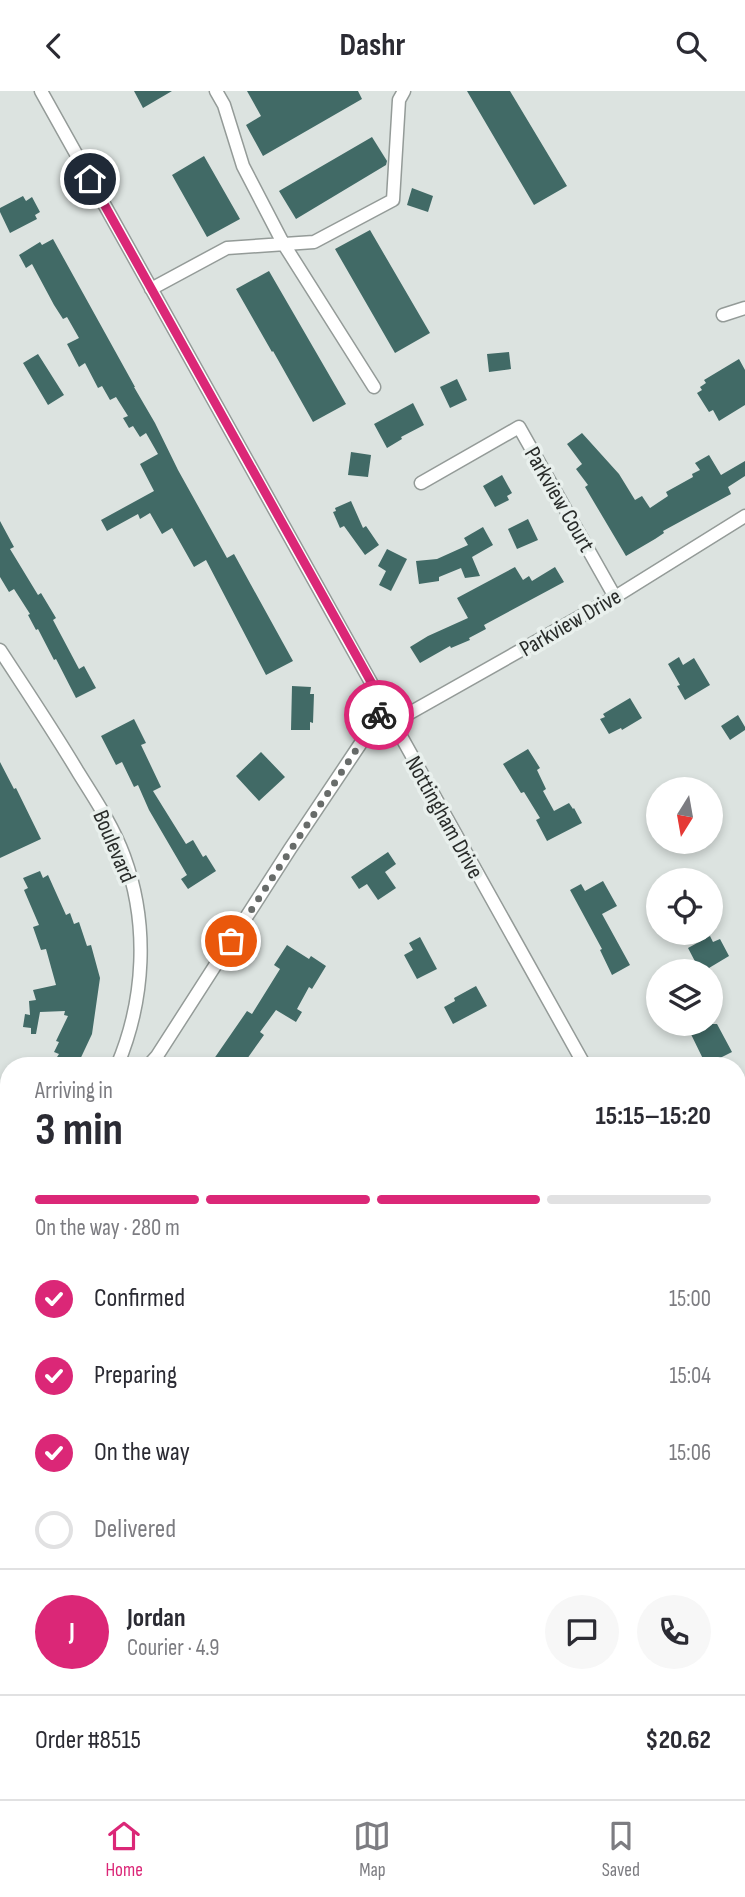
<!DOCTYPE html>
<html lang="en">
<head>
<meta charset="utf-8">
<style>
  body { margin:0; font-family:"Sofia Sans Condensed",sans-serif; background:#f7f7f7; color:#2b2b33; height:100vh; display:flex; flex-direction:column; font-size:26px; white-space:nowrap }
  * { box-sizing:border-box; margin:0 }
  p { font-size:23px; color:#7c7c81 }
  .icon { flex:none; width:38px; height:38px; fill:none; stroke:currentColor; stroke-width:2; stroke-linecap:round; stroke-linejoin:round }
  .map { position:relative; flex:1; overflow:hidden }
  .drawer { position:absolute; left:0px; top:966px; width:746px; height:742px; display:flex; flex-direction:column; background:#fff; border-radius:28px 28px 0 0; box-shadow:0 4px 10px #0003 }
  .drawer>* { flex:none }
  .needle { width:46px; rotate:191deg }
  .buttons { position:absolute; left:646px; top:686px; display:grid; gap:14px }
  .buttons a { display:grid; place-items:center; width:77px; height:77px; border-radius:50%; background:#fff; box-shadow:0 4px 10px #0003; font-size:35px }
  .pin { position:absolute; display:grid; place-items:center; width:60px; height:60px; color:#fff; margin:-30px; border:4px solid #fff; border-radius:50%; box-shadow:0 2px 7px #0007 }
  .courier { position:absolute; display:grid; place-items:center; width:70px; height:70px; margin:-35px; border:5px solid #db2777; border-radius:50%; background:#fff; color:#222; box-shadow:0 2px 9px #0007 }
  .overview em { font-style:normal; font-weight:700 }
  .overview div { display:flex; flex-direction:column-reverse }
  .overview { display:flex; align-items:center; justify-content:space-between; height:119px; padding:0 35px }
  h1 { font-size:46px; font-weight:700; line-height:52px }
  .bar { display:grid; grid-template-columns:repeat(4,1fr); gap:10px 7px; align-content:center; height:84px; padding:0 35px }
  .bar i { height:9px; border-radius:5px; background:#e1e1e2 }
  .bar .active { background:#db2777 }
  .bar p { grid-column:span 4 }
  .line { display:flex; align-items:center; gap:18px; padding:0 35px; border-top:2px solid #e1e1e2 }
  .line div { flex:1 }
  .round { display:grid; place-items:center; flex:none; width:74px; height:74px; border-radius:37px; background:#f7f7f7 }
  ol { padding:0 35px; list-style:none }
  li { display:flex; align-items:center; gap:21px; height:77px }
  li p { margin-inline-start:auto }
  li .icon { padding:7px; border-radius:50%; background:#db2777; color:#fff; stroke-width:4 }
  li:last-child { color:#7c7c81 }
  li i { width:38px; height:38px; border:4px solid #e1e1e2; border-radius:50% }
  header { display:flex; justify-content:space-between; align-items:center; height:91px; padding:0 35px; background:#fff; font-size:32px; font-weight:700 }
  .menu { display:flex; justify-content:space-around; align-items:center; height:98px; border-top:2px solid #e1e1e2; background:#fff; font-size:19px; color:#7c7c81 }
  .menu a { display:grid; justify-items:center; gap:4px }
  .menu .active { color:#db2777 }
  .map>svg:first-child { display:block }
  .park { fill:#bdcaae }
  .lines { fill:none; stroke-linecap:round; stroke-linejoin:round }
  .stream { stroke:#5f7e82; stroke-width:4.5 }
  .building { fill:#416a66 }
  .minor-casing { stroke:#949b98; stroke-width:15 }
  .minor { stroke:#fff; stroke-width:12 }
  .done { stroke:#686c6a; stroke-width:7; stroke-dasharray:0 12.6 }
  .route { stroke:#db2777; stroke-width:9 }
  .labels { text-anchor:middle; stroke-width:7; stroke-linejoin:round; paint-order:stroke }
  .street-label { font-size:23px; fill:#292c2a; stroke:#e9f0ed }
</style>
</head>
<body>
<header><svg class="icon" aria-label="back" viewBox="0 0 24 24"><path d="M15 5l-7 7 7 7"/></svg>Dashr<svg class="icon" aria-label="search" viewBox="0 0 24 24"><circle cx="10" cy="10" r="6"/><path d="M15 15l6 6"/></svg></header>
<div class="map">
<svg width="745" height="1708" viewBox="0 0 745 1708">
  <rect width="100%" height="100%" fill="#dce3e0"/>
  <!-- park -->
  <path class="park" d="M 745,1057 L 745,1182 L 737,1171 L 737,1062 Z"/>
  <g class="lines">
    <!-- stream -->
    <path class="stream" d="M 737,1076 L 745,1073
      M 0,1363 L 9,1360"/>
  </g>
  <!-- building -->
  <path class="building" d="M 134,0 L 172,0 L 143,17 Z
    M 247,0 L 358,0 L 362,8 L 263,65 L 246,34 L 261,25 Z
    M 467,0 L 510,0 L 567,95 L 534,114 Z
    M 372,46 L 387,70 L 386,74 L 296,128 L 279,100 Z
    M 204,65 L 240,128 L 207,146 L 172,84 Z
    M 412,97 L 433,105 L 428,121 L 407,114 Z
    M 23,105 L 26,110 L 32,106 L 40,121 L 35,124 L 37,128 L 10,142 L 0,121 L 0,117 Z
    M 370,139 L 430,242 L 395,262 L 335,158 Z
    M 53,148 L 135,296 L 134,296 L 155,332 L 178,379 L 227,467 L 234,463 L 293,570 L 266,584 L 206,469 L 194,476 L 172,437 L 162,443 L 150,422 L 140,428 L 138,423 L 107,440 L 101,429 L 154,400 L 140,373 L 158,363 L 146,342 L 140,346 L 133,335 L 129,337 L 123,327 L 128,325 L 116,306 L 110,309 L 102,295 L 98,297 L 85,272 L 79,276 L 67,253 L 79,247 L 67,226 L 63,228 L 54,214 L 32,173 L 26,177 L 19,164 L 40,151 L 42,154 Z
    M 269,180 L 346,313 L 313,331 L 273,260 L 272,261 L 236,198 Z
    M 509,261 L 511,278 L 489,281 L 487,263 Z
    M 38,263 L 64,304 L 48,314 L 23,272 Z
    M 739,268 L 745,279 L 745,314 L 719,330 L 713,319 L 709,321 L 697,302 L 702,299 L 700,296 L 706,292 L 704,289 Z
    M 457,288 L 467,309 L 450,317 L 440,296 Z
    M 413,312 L 424,334 L 401,346 L 402,348 L 387,357 L 374,333 Z
    M 582,342 L 619,383 L 635,409 L 642,405 L 650,417 L 668,405 L 666,401 L 693,386 L 692,383 L 700,379 L 695,372 L 709,364 L 721,384 L 745,370 L 745,385 L 728,396 L 731,403 L 663,440 L 664,442 L 655,448 L 626,465 L 585,396 L 588,394 L 576,378 L 582,373 L 567,353 Z
    M 351,361 L 371,364 L 368,386 L 348,384 Z
    M 502,384 L 512,402 L 507,405 L 509,409 L 495,416 L 483,395 Z
    M 351,410 L 363,437 L 366,435 L 379,454 L 365,464 L 344,435 L 340,437 L 333,421 L 336,420 L 335,417 Z
    M 528,428 L 538,449 L 517,458 L 508,438 Z
    M 0,430 L 14,456 L 10,458 L 38,504 L 41,502 L 56,527 L 53,529 L 79,578 L 84,575 L 96,597 L 76,607 L 56,568 L 54,569 L 38,538 L 36,539 L 28,524 L 30,523 L 14,498 L 9,501 L 0,486 Z
    M 483,436 L 493,454 L 472,466 L 480,485 L 465,487 L 461,477 L 439,486 L 439,490 L 419,493 L 416,470 L 437,468 L 468,454 L 464,447 Z
    M 387,458 L 407,468 L 391,500 L 379,494 L 386,480 L 378,475 Z
    M 515,476 L 523,489 L 529,485 L 532,490 L 555,476 L 564,491 L 484,534 L 486,538 L 469,547 L 470,549 L 451,557 L 450,555 L 420,572 L 410,556 L 428,545 L 468,527 L 457,507 Z
    M 679,566 L 683,574 L 694,567 L 710,594 L 685,609 L 677,595 L 680,594 L 668,573 Z
    M 292,595 L 311,596 L 310,603 L 314,603 L 313,632 L 310,631 L 310,639 L 291,639 Z
    M 630,607 L 642,627 L 622,639 L 621,637 L 609,643 L 600,628 L 605,626 L 603,623 Z
    M 738,624 L 745,636 L 745,639 L 730,649 L 721,635 Z
    M 134,628 L 146,652 L 141,654 L 161,696 L 153,700 L 186,753 L 193,749 L 203,766 L 206,764 L 216,780 L 188,798 L 181,788 L 187,784 L 149,719 L 138,694 L 134,696 L 122,671 L 116,674 L 101,645 Z
    M 528,658 L 540,677 L 537,679 L 546,698 L 543,700 L 554,720 L 569,712 L 573,718 L 574,717 L 582,732 L 547,750 L 536,729 L 540,727 L 524,701 L 521,702 L 503,673 Z
    M 261,661 L 285,686 L 259,710 L 236,685 Z
    M 0,671 L 14,698 L 16,697 L 41,748 L 0,767 Z
    M 388,761 L 396,773 L 385,781 L 396,797 L 378,809 L 367,793 L 359,798 L 351,786 Z
    M 40,780 L 43,787 L 48,784 L 66,824 L 70,822 L 74,833 L 79,831 L 87,855 L 91,854 L 100,887 L 92,943 L 77,975 L 51,975 L 59,963 L 54,961 L 59,951 L 56,950 L 68,925 L 64,924 L 65,920 L 40,921 L 36,943 L 31,943 L 31,937 L 23,936 L 25,923 L 30,924 L 29,910 L 36,909 L 33,899 L 56,894 L 46,858 L 41,859 L 33,836 L 39,834 L 24,799 L 28,797 L 23,787 Z
    M 603,790 L 617,815 L 602,823 L 630,874 L 612,884 L 600,859 L 602,858 L 570,799 L 581,793 L 585,800 Z
    M 710,845 L 713,851 L 720,848 L 729,865 L 704,880 L 700,880 L 688,857 Z
    M 420,846 L 437,878 L 417,888 L 404,864 L 413,859 L 409,852 Z
    M 287,854 L 309,868 L 311,865 L 326,875 L 312,898 L 309,896 L 297,918 L 302,921 L 296,931 L 276,919 L 260,941 L 264,944 L 242,975 L 209,975 L 247,920 L 252,923 L 280,878 L 274,874 Z
    M 476,895 L 487,915 L 453,933 L 444,916 L 455,910 L 454,907 Z
    M 686,933 L 717,933 L 732,961 L 706,974 Z"/>
  <g class="lines">
    <!-- minor casing -->
    <g class="minor-casing">
      <path id="minor" d="M 41,0 L 585,975
        M 216,0 L 224,14 L 243,75 L 283,152 L 374,296
        M 151,198 L 227,157 L 314,151 L 393,109 L 399,9 L 404,0
        M 723,224 L 745,217
        M 421,392 L 519,336 L 615,506
        M 0,559 C 26,599 53,639 78,681 C 95,708 113,735 124,765 C 149,833 145,909 117,975
        M 392,632 L 615,506 L 745,425
        M 148,975 L 157,965 L 290,758 L 385,616
        M 0,1096 L 9,1091
        M 737,1203 L 745,1204
        M 737,1214 L 745,1225
        M 0,1492 L 9,1488
        M 737,1630 L 745,1605
        M 198,1708 L 205,1699
        M 721,1708 L 723,1699"/>
    </g>
    <!-- minor -->
    <use href="#minor" class="minor"/>
  </g>
  <g class="lines">
    <!-- done -->
    <path class="done" d="M 231,850 L 379,624"/>
    <!-- route -->
    <path class="route" d="M 90,88 L 385,616 L 379,624"/>
  </g>
  <g class="labels">
    <!-- street labels -->
    <g class="street-label">
      <text transform="translate(560 408) rotate(60)" y="8">Parkview Court</text>
      <text transform="translate(570 531) rotate(-30)" y="8">Parkview Drive</text>
      <text transform="translate(445 726) rotate(61)" y="8">Nottingham Drive</text>
      <text transform="translate(115 755) rotate(67)" y="8">Boulevard</text>
    </g>
  </g>
</svg>
<div class="buttons">
<a><svg class="needle" viewBox="-14 -14 28 28"><path d="M0-13l5 13h-10z" fill="#e53935"/><path d="M0 13l5-13h-10z" fill="#7c7c81"/></svg></a>
<a><svg class="icon" aria-label="locate" viewBox="0 0 24 24"><circle cx="12" cy="12" r="6"/><path d="M12 2v4M12 18v4M2 12h4M18 12h4"/></svg></a>
<a><svg class="icon" aria-label="layers" viewBox="0 0 24 24"><path d="M12 4l9 5-9 5-9-5zM3 14l9 5 9-5"/></svg></a>
</div>
<div class="pin" style="left:231px;top:850px;background:#ea580c"><svg class="icon" aria-label="bag" viewBox="0 0 24 24"><path d="M5 8h14l-1 12H6zM9 8a3 3 0 0 1 6 0"/></svg></div>
<div class="pin" style="left:90px;top:88px;background:#1f2937"><svg class="icon" aria-label="home" viewBox="0 0 24 24"><path d="M3 11l9-7 9 7M6 9v11h12V9"/></svg></div>
<div class="courier" style="left:379px;top:624px"><svg class="icon" aria-label="bike" viewBox="0 0 24 24"><circle cx="6" cy="16" r="4"/><circle cx="18" cy="16" r="4"/><path d="M6 16l4-8h5l3 8M10 8l3 8H6M13 5h3"/></svg></div>
<section class="drawer">
<div class="overview"><div><h1>3 min</h1><p>Arriving in</p></div><em>15:15–15:20</em></div>
<div class="bar"><i class="active"></i><i class="active"></i><i class="active"></i><i></i><p>On the way · 280 m</p></div>
<ol>
<li><svg class="icon" aria-label="check" viewBox="0 0 24 24"><path d="M5 12l5 5 9-10"/></svg>Confirmed<p>15:00</p></li>
<li><svg class="icon" aria-label="check" viewBox="0 0 24 24"><path d="M5 12l5 5 9-10"/></svg>Preparing<p>15:04</p></li>
<li><svg class="icon" aria-label="check" viewBox="0 0 24 24"><path d="M5 12l5 5 9-10"/></svg>On the way<p>15:06</p></li>
<li><i></i>Delivered</li>
</ol>
<div class="line" style="height:126px"><b class="round" style="background:#db2777;color:#fff">J</b><div><b>Jordan</b><p>Courier · 4.9</p></div><a class="round"><svg class="icon" aria-label="chat" viewBox="0 0 24 24"><path d="M4 5h16v11H9l-5 4z"/></svg></a><a class="round"><svg class="icon" aria-label="phone" viewBox="0 0 24 24"><path d="M5 4h4l2 5-3 2q2 4 5 5l2-3 5 2v4C11 20 4 13 5 4z"/></svg></a></div>
<div class="line" style="height:91px"><div>Order #8515</div><b>$20.62</b></div>
</section>
</div>
<nav class="menu">
<a class="active"><svg class="icon" aria-label="home" viewBox="0 0 24 24"><path d="M3 11l9-7 9 7M6 9v11h12V9"/></svg>Home</a>
<a><svg class="icon" aria-label="map" viewBox="0 0 24 24"><path d="M3 6l6-2 6 2 6-2v14l-6 2-6-2-6 2zM9 4v14M15 6v14"/></svg>Map</a>
<a><svg class="icon" aria-label="saved" viewBox="0 0 24 24"><path d="M7 4h10v16l-5-4-5 4z"/></svg>Saved</a>
</nav>
</body>
</html>
